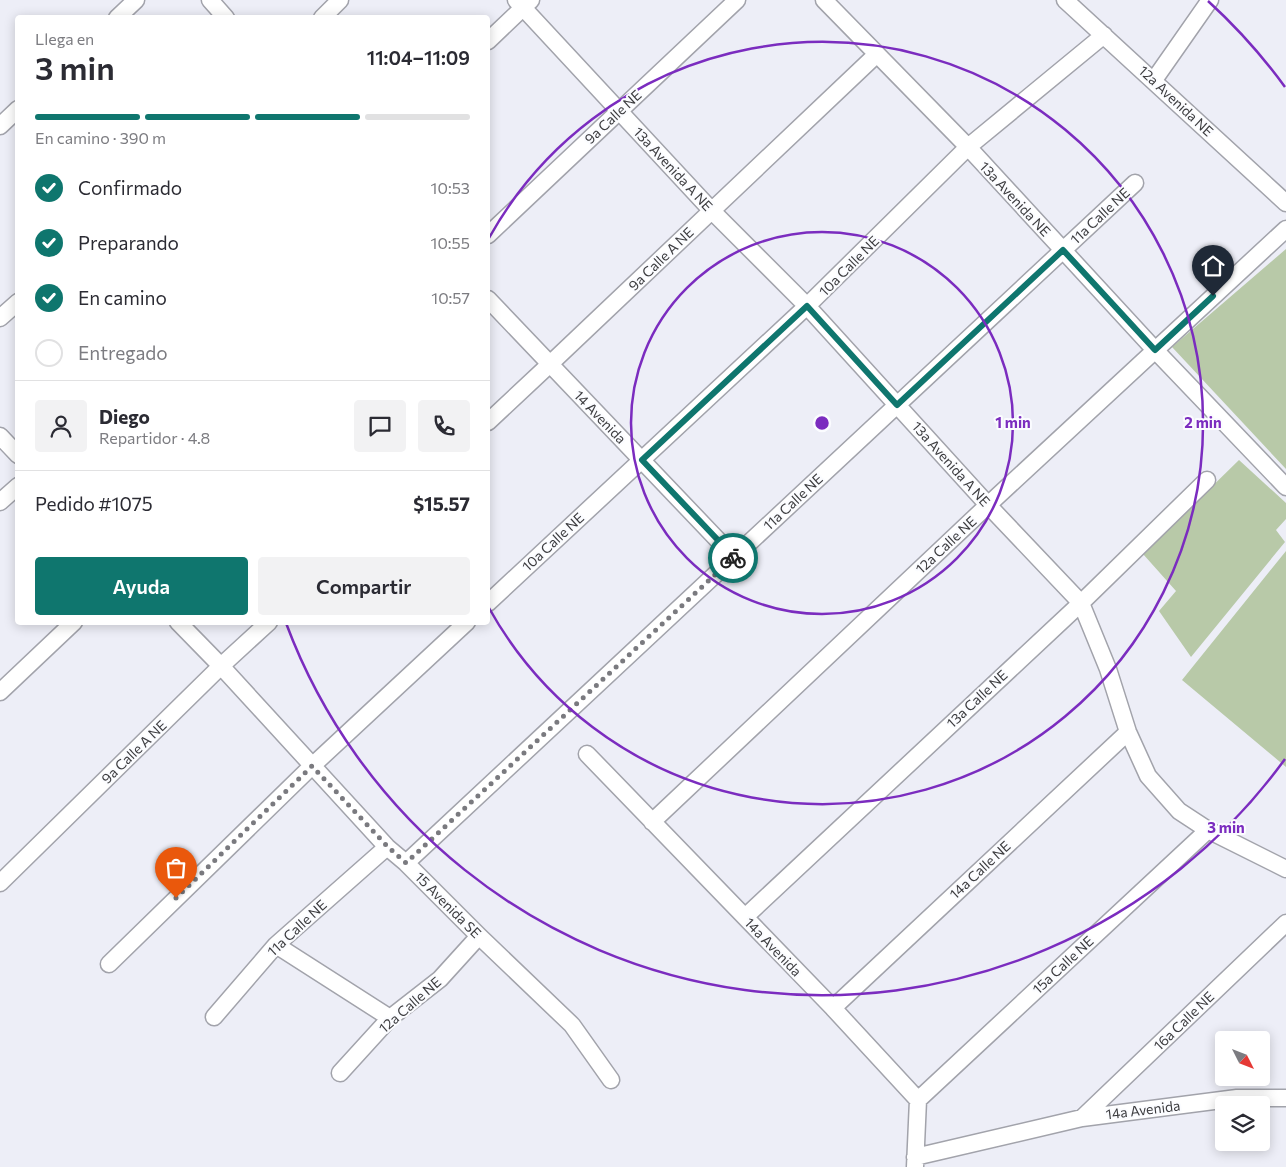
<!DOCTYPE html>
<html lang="es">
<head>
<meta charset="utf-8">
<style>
  body { margin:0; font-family:Commissioner,sans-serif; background:#f2f2f3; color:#2b2b33; height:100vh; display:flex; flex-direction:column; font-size:19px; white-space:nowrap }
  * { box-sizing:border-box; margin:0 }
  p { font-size:16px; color:#7c7c81 }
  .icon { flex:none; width:28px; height:28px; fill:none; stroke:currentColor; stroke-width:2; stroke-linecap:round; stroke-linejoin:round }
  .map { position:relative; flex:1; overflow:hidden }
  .sheet { position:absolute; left:15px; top:15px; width:475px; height:610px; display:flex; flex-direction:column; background:#fff; border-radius:5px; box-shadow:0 2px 12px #0003 }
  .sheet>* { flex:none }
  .needle { width:32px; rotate:132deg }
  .buttons { position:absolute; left:1215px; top:1031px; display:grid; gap:10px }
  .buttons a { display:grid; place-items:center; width:55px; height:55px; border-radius:5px; background:#fff; box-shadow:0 2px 12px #0003; font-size:25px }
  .pin { position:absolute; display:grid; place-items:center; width:42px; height:42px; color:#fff; margin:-51px -21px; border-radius:50% 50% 50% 0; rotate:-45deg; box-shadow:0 0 5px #0007 }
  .pin .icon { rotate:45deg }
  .courier { position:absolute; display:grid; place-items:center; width:50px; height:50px; margin:-25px; border:4px solid #0f766e; border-radius:50%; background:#fff; color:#222; box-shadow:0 1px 6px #0007 }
  .headline em { font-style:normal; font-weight:600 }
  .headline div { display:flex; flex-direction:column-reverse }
  .headline { display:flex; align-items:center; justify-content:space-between; height:85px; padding:0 20px }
  h1 { font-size:32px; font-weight:600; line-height:38px }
  .bar { display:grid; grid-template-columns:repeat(4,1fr); gap:8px 5px; align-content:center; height:60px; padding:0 20px }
  .bar i { height:6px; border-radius:4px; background:#e1e1e2 }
  .bar .selected { background:#0f766e }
  .bar p { grid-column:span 4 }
  .line { display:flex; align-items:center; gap:12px; padding:0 20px; border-top:1px solid #e1e1e2 }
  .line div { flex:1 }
  .round { display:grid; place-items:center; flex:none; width:52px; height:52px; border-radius:5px; background:#f2f2f3 }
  ol { padding:0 20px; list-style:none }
  li { display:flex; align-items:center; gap:15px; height:55px }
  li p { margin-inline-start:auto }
  li .icon { padding:5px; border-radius:50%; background:#0f766e; color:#fff; stroke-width:4 }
  li:last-child { color:#7c7c81 }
  li i { width:28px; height:28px; border:2px solid #e1e1e2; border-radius:50% }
  .button { display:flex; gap:10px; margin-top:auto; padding:10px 20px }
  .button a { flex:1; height:58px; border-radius:5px; background:#0f766e; color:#fff; font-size:20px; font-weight:600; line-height:58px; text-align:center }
  .button a+a { background:#f2f2f3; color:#2b2b33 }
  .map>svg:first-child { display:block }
  .green { fill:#b8c9a8 }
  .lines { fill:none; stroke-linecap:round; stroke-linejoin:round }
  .minor-casing { stroke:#a2a3ab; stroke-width:19 }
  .minor { stroke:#fff; stroke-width:16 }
  .done { stroke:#7a7a7f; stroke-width:5; stroke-dasharray:0 9 }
  .route { stroke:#0f766e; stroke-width:6 }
  .ring { fill:none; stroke:#7b2cbf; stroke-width:2.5 }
  .labels { text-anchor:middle; stroke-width:4; stroke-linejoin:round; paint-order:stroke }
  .street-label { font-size:14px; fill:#3c3c3f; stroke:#fbfcff }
  .centre { fill:#7b2cbf; stroke:#fbfcff; stroke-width:2.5 }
  .ring-label { font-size:15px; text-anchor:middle; font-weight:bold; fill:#7b2cbf; stroke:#fbfcff; stroke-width:4; stroke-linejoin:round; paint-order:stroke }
</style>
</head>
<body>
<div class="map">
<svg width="1286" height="1167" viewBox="0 0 1286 1167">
  <rect width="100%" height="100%" fill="#edeef7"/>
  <!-- green -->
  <path class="green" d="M 1286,249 L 1286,469 L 1172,347 Z
    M 1239,460 L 1286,503 L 1286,519 L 1276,530 L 1285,542 L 1191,657 L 1159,611 L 1176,591 L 1143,554 Z
    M 1286,551 L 1286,767 L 1182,680 Z"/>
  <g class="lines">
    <!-- minor casing -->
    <g class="minor-casing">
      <path id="minor" d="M 210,0 L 226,18
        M 516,0 L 712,211 L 807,306 L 988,505 L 1081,603 L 1108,669 L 1128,732 L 1148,776 L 1179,811 L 1208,830 L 1286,869
        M 824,0 L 968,147 L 1155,350 L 1286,487
        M 1065,0 L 1286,203
        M 117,18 L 136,0
        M 322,18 L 340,0
        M 488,41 L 531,0
        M 1154,80 L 1210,0
        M 0,126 L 18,109
        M 488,235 L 737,0
        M 488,299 L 734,557
        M 0,318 L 18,302
        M 488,422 L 550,364 L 877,54
        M 0,436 L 18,455
        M 0,502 L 18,486
        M 488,603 L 807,306 L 968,147 L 1104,35
        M 178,622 L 221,666 L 387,847 L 406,863 L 479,936 L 572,1025 L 611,1080
        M 0,692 L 74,622
        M 587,754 L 833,1008 L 918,1100 L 915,1167
        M 652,822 L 988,505 L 1286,229
        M 406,863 L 1135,183
        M 0,883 L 221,666 L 269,622
        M 745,917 L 1081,603 L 1207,480
        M 276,945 L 390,1018
        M 109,964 L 312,766 L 467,622
        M 833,1008 L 1128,732
        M 214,1017 L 276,945 L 387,847
        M 340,1073 L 390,1018 L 440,979 L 479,936
        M 918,1100 L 1208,830
        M 1082,1118 L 1286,923
        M 915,1157 L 1082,1118 L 1237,1098 L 1286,1098"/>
    </g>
    <!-- minor -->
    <use href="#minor" class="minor"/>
  </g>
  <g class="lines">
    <!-- done -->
    <path class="done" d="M 176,898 L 312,766 L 388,847 L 406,863 L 733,558"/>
    <!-- route -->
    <path class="route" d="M 733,558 L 734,557 L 642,460 L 807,306 L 897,405 L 1063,250 L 1155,350 L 1213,296"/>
  </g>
  <!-- distance rings -->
  <g class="ring">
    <circle cx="822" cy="423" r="191"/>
    <path d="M489 238A381 381 0 1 1 489 608"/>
    <path d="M1285 759A572 572 0 0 1 286 623M1208 1A572 572 0 0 1 1285 87"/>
  </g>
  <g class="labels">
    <!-- street labels -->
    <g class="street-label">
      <text transform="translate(1176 101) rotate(43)" y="5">12a Avenida NE</text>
      <text transform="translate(613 117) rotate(-43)" y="5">9a Calle NE</text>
      <text transform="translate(673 169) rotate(47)" y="5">13a Avenida A NE</text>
      <text transform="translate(1015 199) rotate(47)" y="5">13a Avenida NE</text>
      <text transform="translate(1100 216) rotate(-43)" y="5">11a Calle NE</text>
      <text transform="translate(661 259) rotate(-44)" y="5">9a Calle A NE</text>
      <text transform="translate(849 266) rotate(-45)" y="5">10a Calle NE</text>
      <text transform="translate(600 417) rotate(46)" y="5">14 Avenida</text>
      <text transform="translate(951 464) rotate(48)" y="5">13a Avenida A NE</text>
      <text transform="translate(793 502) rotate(-43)" y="5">11a Calle NE</text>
      <text transform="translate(553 542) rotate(-43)" y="5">10a Calle NE</text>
      <text transform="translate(946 545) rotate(-43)" y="5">12a Calle NE</text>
      <text transform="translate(977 699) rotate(-43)" y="5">13a Calle NE</text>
      <text transform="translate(134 752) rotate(-44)" y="5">9a Calle A NE</text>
      <text transform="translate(980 870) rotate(-43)" y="5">14a Calle NE</text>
      <text transform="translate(448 905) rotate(45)" y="5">15 Avenida SE</text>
      <text transform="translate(297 928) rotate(-43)" y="5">11a Calle NE</text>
      <text transform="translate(773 947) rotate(46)" y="5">14a Avenida</text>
      <text transform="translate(1063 965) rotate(-43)" y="5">15a Calle NE</text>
      <text transform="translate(410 1005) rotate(-41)" y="5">12a Calle NE</text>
      <text transform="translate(1184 1021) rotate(-44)" y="5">16a Calle NE</text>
      <text transform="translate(1143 1110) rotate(-7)" y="5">14a Avenida</text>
    </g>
  </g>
  <circle cx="822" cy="423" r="8" class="centre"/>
  <g class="ring-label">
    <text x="1013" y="428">1 min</text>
    <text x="1203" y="428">2 min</text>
    <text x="1226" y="833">3 min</text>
  </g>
</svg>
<div class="buttons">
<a><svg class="needle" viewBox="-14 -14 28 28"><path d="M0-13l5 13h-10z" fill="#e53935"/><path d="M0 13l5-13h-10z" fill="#7c7c81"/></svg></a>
<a><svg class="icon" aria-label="layers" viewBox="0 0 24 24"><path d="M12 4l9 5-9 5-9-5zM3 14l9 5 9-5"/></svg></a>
</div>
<div class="pin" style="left:176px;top:898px;background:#ea580c"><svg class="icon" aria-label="bag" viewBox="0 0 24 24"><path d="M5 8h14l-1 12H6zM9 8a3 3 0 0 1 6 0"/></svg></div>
<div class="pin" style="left:1213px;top:296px;background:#1f2937"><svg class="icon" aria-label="home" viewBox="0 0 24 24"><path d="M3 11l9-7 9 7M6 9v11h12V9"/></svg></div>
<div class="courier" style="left:733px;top:558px"><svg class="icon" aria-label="bike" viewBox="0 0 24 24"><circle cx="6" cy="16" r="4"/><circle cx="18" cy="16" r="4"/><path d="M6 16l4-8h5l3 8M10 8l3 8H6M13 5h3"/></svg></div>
<section class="sheet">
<div class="headline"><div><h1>3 min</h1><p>Llega en</p></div><em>11:04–11:09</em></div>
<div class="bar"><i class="selected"></i><i class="selected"></i><i class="selected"></i><i></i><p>En camino · 390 m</p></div>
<ol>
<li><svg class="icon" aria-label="check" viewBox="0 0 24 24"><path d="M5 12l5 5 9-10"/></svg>Confirmado<p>10:53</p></li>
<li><svg class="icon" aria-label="check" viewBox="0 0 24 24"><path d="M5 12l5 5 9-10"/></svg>Preparando<p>10:55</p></li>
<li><svg class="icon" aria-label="check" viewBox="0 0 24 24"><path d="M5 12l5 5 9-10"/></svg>En camino<p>10:57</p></li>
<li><i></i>Entregado</li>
</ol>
<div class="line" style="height:90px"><a class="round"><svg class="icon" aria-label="person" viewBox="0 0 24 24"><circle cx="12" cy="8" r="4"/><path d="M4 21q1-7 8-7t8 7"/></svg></a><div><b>Diego</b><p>Repartidor · 4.8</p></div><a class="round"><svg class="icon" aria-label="chat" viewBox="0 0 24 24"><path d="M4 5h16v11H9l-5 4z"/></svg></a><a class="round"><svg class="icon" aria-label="phone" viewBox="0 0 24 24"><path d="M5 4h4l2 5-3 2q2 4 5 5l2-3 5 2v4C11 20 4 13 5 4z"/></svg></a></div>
<div class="line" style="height:65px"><div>Pedido #1075</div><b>$15.57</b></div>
<div class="button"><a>Ayuda</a><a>Compartir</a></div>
</section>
</div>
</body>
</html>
